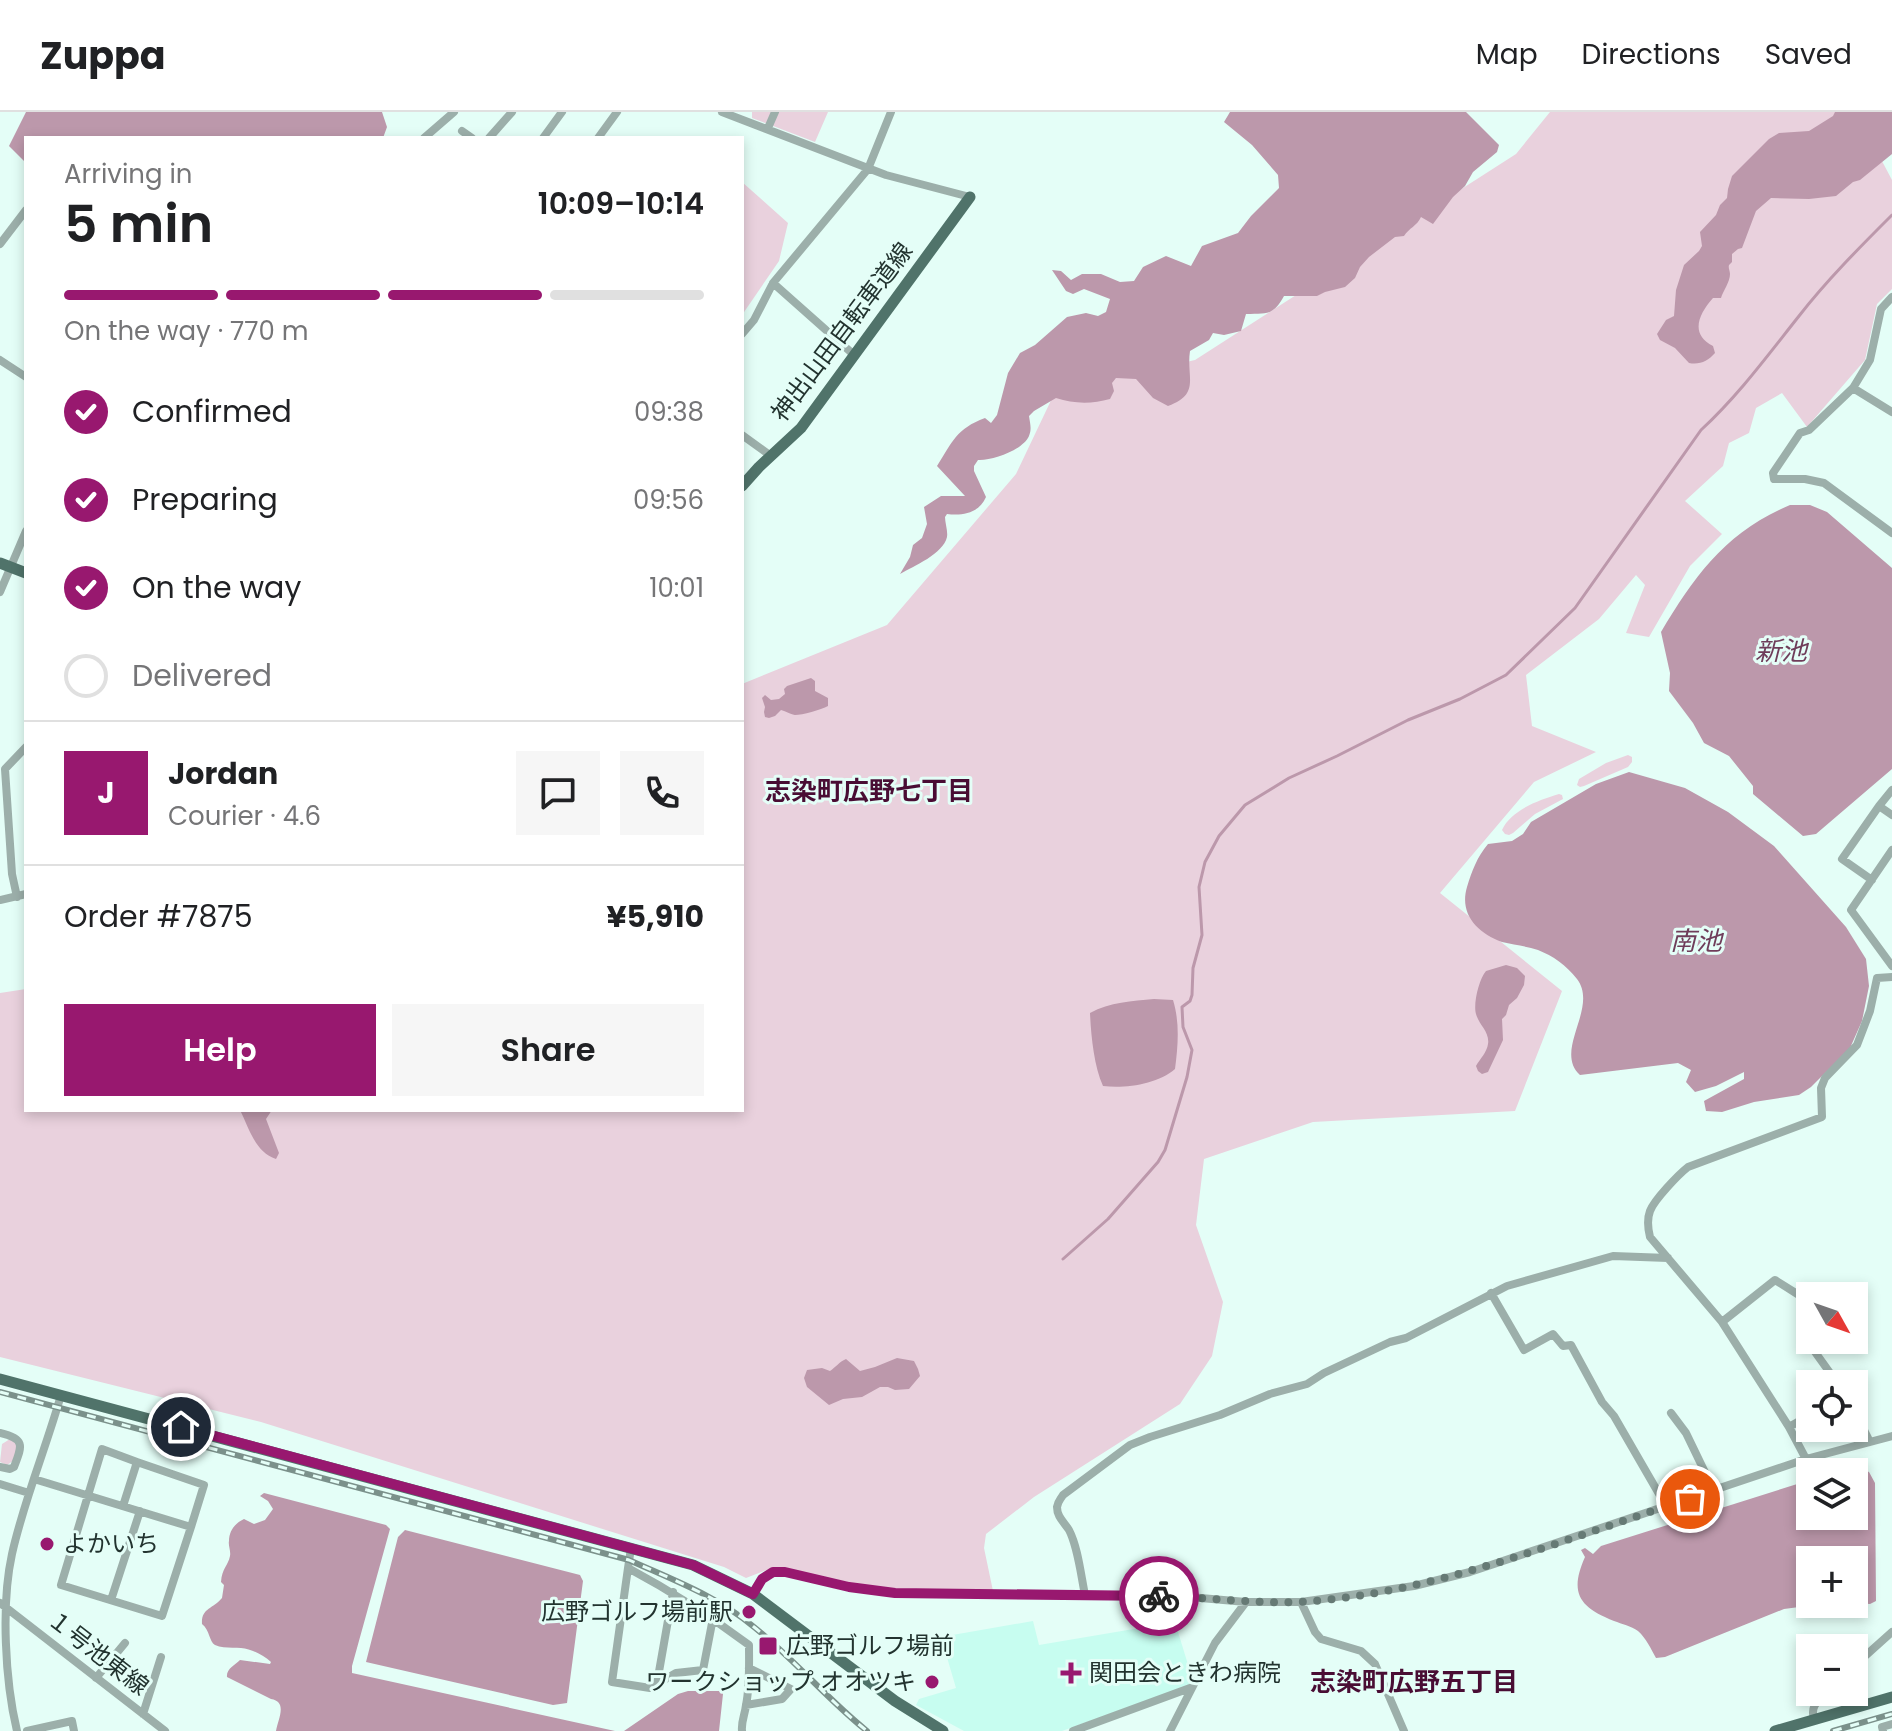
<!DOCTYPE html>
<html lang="en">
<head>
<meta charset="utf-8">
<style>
  body { margin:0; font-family:Poppins,"Noto Sans JP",sans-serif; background:#f6f6f6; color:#202124; height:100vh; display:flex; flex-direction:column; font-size:30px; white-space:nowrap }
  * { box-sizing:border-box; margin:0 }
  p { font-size:26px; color:#757577 }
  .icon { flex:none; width:44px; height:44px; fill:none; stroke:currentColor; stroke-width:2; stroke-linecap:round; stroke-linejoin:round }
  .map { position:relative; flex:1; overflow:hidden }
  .side { position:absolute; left:24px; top:24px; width:720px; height:976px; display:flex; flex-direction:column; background:#fff; border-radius:0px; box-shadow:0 4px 12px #0003 }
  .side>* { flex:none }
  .needle { width:52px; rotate:130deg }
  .fabs { position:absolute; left:1796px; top:1170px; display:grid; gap:16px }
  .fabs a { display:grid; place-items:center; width:72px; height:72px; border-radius:0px; background:#fff; box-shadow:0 4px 12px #0003; font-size:40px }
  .pin { position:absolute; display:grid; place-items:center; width:68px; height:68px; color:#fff; margin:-34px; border:4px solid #fff; border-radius:50%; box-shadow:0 2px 8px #0007 }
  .courier { position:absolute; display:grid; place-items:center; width:80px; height:80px; margin:-40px; border:6px solid #98186f; border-radius:50%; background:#fff; color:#222; box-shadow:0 2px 10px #0007 }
  .headline em { font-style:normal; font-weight:600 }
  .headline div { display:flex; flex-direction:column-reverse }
  .headline { display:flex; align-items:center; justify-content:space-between; height:136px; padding:0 40px }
  h1 { font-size:52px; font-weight:600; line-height:60px }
  .bar { display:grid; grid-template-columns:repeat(4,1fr); gap:12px 8px; align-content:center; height:96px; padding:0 40px }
  .bar i { height:10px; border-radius:6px; background:#e0e0e0 }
  .bar .selected { background:#98186f }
  .bar p { grid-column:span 4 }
  .line { display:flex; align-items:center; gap:20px; padding:0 40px; border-top:2px solid #e0e0e0 }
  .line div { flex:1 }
  .round { display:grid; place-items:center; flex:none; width:84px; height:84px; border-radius:0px; background:#f6f6f6 }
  ol { padding:0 40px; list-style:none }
  li { display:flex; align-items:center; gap:24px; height:88px }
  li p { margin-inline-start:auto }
  li .icon { padding:8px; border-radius:50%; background:#98186f; color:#fff; stroke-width:4 }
  li:last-child { color:#757577 }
  li i { width:44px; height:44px; border:4px solid #e0e0e0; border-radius:50% }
  .cta { display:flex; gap:16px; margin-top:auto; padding:16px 40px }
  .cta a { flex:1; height:92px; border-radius:0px; background:#98186f; color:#fff; font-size:32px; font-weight:600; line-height:92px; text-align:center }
  .cta a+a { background:#f6f6f6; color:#202124 }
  header { display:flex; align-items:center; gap:48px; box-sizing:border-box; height:112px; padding:0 40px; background:#fff; border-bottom:2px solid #e0e0e0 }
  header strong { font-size:38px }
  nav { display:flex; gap:44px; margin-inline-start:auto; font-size:28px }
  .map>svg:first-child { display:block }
  .built { fill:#c7fdf0 }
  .green { fill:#e9d1dd }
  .water { fill:#bc98ab }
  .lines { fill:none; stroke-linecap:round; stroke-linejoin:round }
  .stream { stroke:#bc98ab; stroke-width:3 }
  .minor { stroke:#9cafaa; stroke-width:8 }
  .major { stroke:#50736a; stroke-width:11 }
  .rail-casing { stroke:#7b918b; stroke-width:6 }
  .rail { stroke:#e4fef7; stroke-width:3; stroke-dasharray:9; stroke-linecap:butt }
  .done { stroke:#667a75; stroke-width:8; stroke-dasharray:0 14.4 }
  .route { stroke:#98186f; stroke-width:10 }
  .poi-dot { fill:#98186f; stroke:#e4fef7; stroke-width:3 }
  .labels { text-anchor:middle; stroke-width:6; stroke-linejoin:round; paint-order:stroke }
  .street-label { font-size:24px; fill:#22332f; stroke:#e4fef7 }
  .poi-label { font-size:24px; fill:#22332f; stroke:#e4fef7; text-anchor:start }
  .water-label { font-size:26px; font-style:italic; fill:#6f3d5a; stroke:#e4fef7 }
  .neighbourhood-label { font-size:26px; font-weight:bold; fill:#490d34; stroke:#e4fef7 }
</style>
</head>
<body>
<header>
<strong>Zuppa</strong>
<nav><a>Map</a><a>Directions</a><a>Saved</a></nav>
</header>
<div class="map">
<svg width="1892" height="1619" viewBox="0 0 1892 1619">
  <rect width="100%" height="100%" fill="#e4fef7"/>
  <!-- built -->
  <path class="built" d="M 1033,1509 L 1039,1533 L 1175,1510 L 1193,1569 L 1189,1573 L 1062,1619 L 964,1619 L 916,1593 L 919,1587 L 956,1576 L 941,1525 Z"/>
  <!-- green -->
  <path class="green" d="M 752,0 L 828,0 L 815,30 L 752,6 Z
    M 1550,0 L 1856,0 L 1892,68 L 1892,177 L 1877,192 L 1865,248 L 1807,315 L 1782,281 L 1756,296 L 1749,321 L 1729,331 L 1723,354 L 1685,389 L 1722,422 L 1690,454 L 1649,525 L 1626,521 L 1645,473 L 1636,463 L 1599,507 L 1526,563 L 1532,614 L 1596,640 L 1534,670 L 1440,781 L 1562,879 L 1515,999 L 1313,1010 L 1204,1047 L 1196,1113 L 1223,1190 L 1212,1244 L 1180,1292 L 1034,1385 L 986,1422 L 984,1436 L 993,1479 L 892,1479 L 774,1455 L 746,1466 L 724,1455 L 261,1310 L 0,1245 L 0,881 L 26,877 L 26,998 L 742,998 L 742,572 L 887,513 L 1016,362 L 1055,280 L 1195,248 L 1516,42 Z
    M 742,70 L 788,111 L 779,149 L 742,203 Z
    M 1628,643 L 1632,645 L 1632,650 L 1628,655 L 1584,674 L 1580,675 L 1577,673 L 1579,667 L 1606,651 Z
    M 1559,682 L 1562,683 L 1563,687 L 1535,702 L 1513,721 L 1509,723 L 1505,722 L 1502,718 C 1511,698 1539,688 1559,682 Z
    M 10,1327 L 16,1331 L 17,1336 L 13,1349 L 7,1353 L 0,1350 L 2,1332 Z"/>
  <!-- water -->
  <path class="water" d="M 26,0 L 382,0 L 387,15 L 383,26 L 26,26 L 26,51 L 9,34 Z
    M 1230,0 L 1466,0 L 1499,33 L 1497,40 L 1473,60 L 1465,74 L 1453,85 L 1433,112 L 1421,105 C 1417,114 1409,116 1404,124 L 1395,125 L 1369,145 L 1360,155 L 1355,166 L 1345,175 L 1325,180 L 1317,184 L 1284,184 C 1273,204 1267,201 1246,202 L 1241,219 L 1224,223 L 1213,221 L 1209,228 L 1190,239 C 1186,265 1201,282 1168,294 L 1153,286 L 1136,267 L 1116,266 L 1112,271 L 1114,279 L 1110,287 C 1092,292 1074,292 1056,286 L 1034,299 L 1029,304 C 1030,311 1032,317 1029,324 C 1023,338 992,349 978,348 L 974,354 L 974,359 L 986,385 C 979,401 963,404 947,402 L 945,405 C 945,411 948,419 947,425 C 943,442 914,454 900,462 L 910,445 L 913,433 L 922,426 L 927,412 L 924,395 L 941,384 L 965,384 L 937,354 C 953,329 956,317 985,306 L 991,311 L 997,303 L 1008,261 L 1020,241 L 1035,233 L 1067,205 L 1086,201 L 1098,204 L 1106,200 L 1110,187 L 1084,177 L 1073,182 L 1066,179 L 1052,158 L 1061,159 L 1071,168 L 1082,162 L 1101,162 L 1120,170 L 1134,169 L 1143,155 L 1166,144 L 1191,154 L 1202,134 L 1238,121 L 1251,104 L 1279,76 L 1278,63 L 1252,33 L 1224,10 Z
    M 1835,0 L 1892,0 L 1892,42 L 1860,68 L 1853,70 L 1836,84 L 1809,87 L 1771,86 L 1756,99 L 1742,136 L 1738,137 L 1732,142 L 1732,150 L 1729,153 C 1728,156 1730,159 1730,162 C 1730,170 1723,179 1721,186 L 1713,186 C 1698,203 1690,222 1713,234 L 1715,241 C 1708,249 1700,253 1689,251 L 1675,236 L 1660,228 L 1657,222 L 1666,208 L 1674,204 L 1676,178 L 1684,153 L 1699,139 L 1702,134 L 1700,120 L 1716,103 L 1720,93 L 1727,86 L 1728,77 L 1732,64 L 1769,27 L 1779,21 L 1809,19 L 1833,4 Z
    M 1790,393 L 1810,393 L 1827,400 L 1892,456 L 1892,657 L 1816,722 L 1803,724 L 1753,682 L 1753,674 L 1729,644 L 1704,631 L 1693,611 L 1669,579 L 1670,561 L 1661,520 C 1695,463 1726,420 1790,393 Z
    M 811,566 L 815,569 L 815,579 L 828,586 L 828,594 C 821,598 802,603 795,603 C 793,603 782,598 781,598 L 775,604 L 769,606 L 765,605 L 764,600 L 765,595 L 762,586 L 765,583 L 771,588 L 779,587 L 785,582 L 784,577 L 787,574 Z
    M 1629,660 L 1685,676 L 1728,700 L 1774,734 L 1846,815 L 1866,847 L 1869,874 L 1862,909 L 1850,936 L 1811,975 L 1799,983 L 1754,990 L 1722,1000 L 1706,999 L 1704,989 L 1744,967 L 1744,960 L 1716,974 L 1695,980 L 1686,970 L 1691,958 L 1678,951 L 1580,963 C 1553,938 1599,896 1577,867 C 1566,853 1553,844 1538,838 C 1526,834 1514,833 1502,830 C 1477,821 1459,802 1467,775 C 1472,759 1477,745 1488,732 L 1512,729 L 1523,722 L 1531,710 L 1596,672 Z
    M 1506,853 L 1517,856 L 1525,864 L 1524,873 L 1517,886 L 1509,893 L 1506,903 L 1502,907 L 1503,928 L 1488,960 L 1482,962 L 1478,959 L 1476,954 C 1480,947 1487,940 1488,932 C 1490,920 1479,913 1476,902 C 1473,892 1479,867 1486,859 Z
    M 1154,887 L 1173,888 C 1180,911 1178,933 1175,957 C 1158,972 1125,977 1103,974 C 1094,954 1091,924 1090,901 C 1110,890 1132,889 1154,887 Z
    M 240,998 L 272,998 L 266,1007 L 279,1041 L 276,1047 C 255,1040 249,1016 240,998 Z
    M 897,1246 L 914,1249 L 918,1257 L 920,1264 L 909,1277 L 895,1278 L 888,1275 L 880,1275 L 862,1285 L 843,1287 L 829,1293 L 807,1275 L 804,1266 L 807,1258 L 822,1256 L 830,1259 C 836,1255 839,1250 846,1247 L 860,1259 L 875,1255 Z
    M 1860,1356 L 1869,1360 L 1875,1371 L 1876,1489 L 1870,1492 L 1854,1491 L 1854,1448 L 1810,1448 L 1810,1492 L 1822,1492 L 1784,1497 L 1665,1545 L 1656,1546 C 1651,1537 1646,1526 1638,1519 C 1631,1514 1622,1512 1614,1509 C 1579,1495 1569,1481 1585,1445 L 1581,1438 L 1585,1436 L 1593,1442 L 1601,1434 L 1810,1368 L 1810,1404 L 1854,1404 L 1854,1360 L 1843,1360 Z
    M 264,1381 L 386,1413 L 390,1417 L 352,1554 L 352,1561 L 615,1619 L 276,1619 C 278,1607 288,1590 271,1587 L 227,1565 C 226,1557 235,1553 240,1548 L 270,1552 L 271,1550 C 263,1543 252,1537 241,1536 C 233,1535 223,1537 215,1533 C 209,1530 210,1518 202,1512 C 201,1496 213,1497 222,1486 L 224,1473 L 221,1470 C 222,1456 228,1454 230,1444 C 231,1439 228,1433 229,1429 C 229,1419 235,1411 244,1407 L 254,1412 L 265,1408 L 273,1397 L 268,1389 L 260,1384 Z
    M 405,1418 L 580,1463 L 583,1469 L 567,1591 L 553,1593 L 366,1550 L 398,1425 Z
    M 688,1579 L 721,1579 L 723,1582 L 719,1619 L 624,1619 L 678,1582 Z"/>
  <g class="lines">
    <!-- stream -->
    <path class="stream" d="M 1063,1147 L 1108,1107 L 1158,1050 L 1165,1038 L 1187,965 L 1192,938 L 1183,915 L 1182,895 L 1190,889 L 1192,883 L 1193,856 L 1202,823 L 1199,775 L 1205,750 L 1219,724 L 1245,693 L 1289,666 L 1337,644 L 1408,608 L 1460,587 L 1506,563 L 1575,496 L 1701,318 C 1738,284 1768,243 1799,204 C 1827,168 1860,135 1892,103"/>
    <!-- minor -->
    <path class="minor" d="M 722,0 L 886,63 L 970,85
      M 768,16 L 775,0
      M 462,19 L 472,26
      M 424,26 L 454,0
      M 489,26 L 512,0
      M 543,26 L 562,0
      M 598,26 L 617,0
      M 0,132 L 26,98
      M 773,171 L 853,242
      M 742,222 L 754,208 L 773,171 L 868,57 L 891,0
      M 0,248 L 26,265
      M 1853,276 L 1870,248 L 1881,197 L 1892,185
      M 1892,300 L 1853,276 L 1809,318 L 1800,321 L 1773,361 L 1774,367 L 1805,367 L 1824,371 L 1892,421
      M 742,323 L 771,344
      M 0,480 L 26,419
      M 1892,678 L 1879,694 L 1892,703
      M 1892,738 L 1851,798 L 1892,854
      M 1872,768 L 1842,747 L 1879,694
      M 17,785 L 12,762 L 5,657 L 26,635
      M 0,788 L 26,782
      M 1491,1181 L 1524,1238 L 1553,1222 L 1563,1234 L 1571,1233 L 1602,1290 L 1614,1304 L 1666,1394
      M 1722,1210 L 1775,1168 L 1810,1190
      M 1814,1228 L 1810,1233 L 1838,1272
      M 1854,1298 L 1870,1330
      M 1671,1301 L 1686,1321 L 1714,1379
      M 1789,1315 L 1810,1303
      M 0,1321 C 26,1327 22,1334 14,1355 L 10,1357 L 0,1355
      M 1806,1347 L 1789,1315 L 1722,1210 L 1650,1125 C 1648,1117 1647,1107 1650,1099 C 1654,1088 1678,1063 1688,1055 L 1822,1005 L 1821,976 L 1825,966 L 1857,933 L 1870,899 L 1877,866 L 1892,865
      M 137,1350 L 204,1373 L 191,1415
      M 34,1367 C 86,1383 138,1399 191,1415 L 162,1504 L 61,1473 L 102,1337 L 137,1350 L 123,1394
      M 0,1372 L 29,1381
      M 631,1436 L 628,1456 C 671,1479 710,1504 749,1533 C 749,1553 750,1574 746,1593 C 745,1603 741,1609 742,1619
      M 628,1456 L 612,1570 L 650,1576 L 676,1561 L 703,1558 L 713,1506
      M 753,1482 L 762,1467 L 773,1460 L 785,1460 L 849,1475 L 895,1481 L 1178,1484 L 1246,1490 L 1301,1490 L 1414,1474 L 1470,1460 L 1806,1347 L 1892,1324
      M 1085,1483 C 1081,1464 1078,1435 1069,1418 C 1064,1410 1057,1405 1057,1395 C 1058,1389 1060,1388 1063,1383 L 1130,1333 L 1150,1325 L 1220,1303 L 1270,1282 L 1307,1272 L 1324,1261 L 1390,1230 L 1406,1226 L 1507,1174 L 1613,1144 L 1668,1146
      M 111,1488 L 140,1399
      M 1301,1490 L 1315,1520 L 1321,1527 L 1361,1539 L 1375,1552 L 1404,1619
      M 0,1491 L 165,1619
      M 1854,1554 L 1892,1520
      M 96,1566 L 125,1531
      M 657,1571 L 673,1480
      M 746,1593 L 782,1587 L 791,1577 L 749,1556
      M 143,1602 L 161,1545
      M 1814,1607 C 1810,1594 1818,1589 1826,1580
      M 17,1619 C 5,1569 1,1492 12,1442 C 24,1388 46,1336 61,1283
      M 27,1619 L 72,1609 L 74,1619
      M 1073,1619 L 1190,1576
      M 1170,1619 L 1215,1531 L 1246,1490
      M 1883,1619 L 1882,1615 L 1892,1612"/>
    <!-- major -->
    <path class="major" d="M 742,374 L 759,355 L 801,316 L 970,85
      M 0,451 L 26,461
      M 0,1267 L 693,1453 L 753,1482 L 895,1589 L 943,1619
      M 1775,1619 L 1892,1585"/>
    <!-- rail casing -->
    <g class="rail-casing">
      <path id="rail" d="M 0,1280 L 629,1448 C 673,1468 717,1484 754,1515 C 794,1547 827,1587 867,1619
        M 1833,1619 L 1892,1602"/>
    </g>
    <!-- rail -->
    <use href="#rail" class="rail"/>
  </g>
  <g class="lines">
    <!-- done -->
    <path class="done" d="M 1159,1484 C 1207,1485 1253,1492 1300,1490 C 1436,1482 1562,1427 1690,1387"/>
    <!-- route -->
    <path class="route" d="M 181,1315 L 693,1453 L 753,1482 L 762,1467 L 773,1460 L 785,1460 L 849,1475 L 895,1481 L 1159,1484"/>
  </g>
  <!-- markers -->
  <g class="poi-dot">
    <circle cx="47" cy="1432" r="8"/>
    <circle cx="749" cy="1500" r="8"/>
    <rect x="758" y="1524" width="20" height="20" rx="4"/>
    <path d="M1067 1549h8v8h8v8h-8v8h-8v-8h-8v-8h8z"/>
    <circle cx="932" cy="1570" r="8"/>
  </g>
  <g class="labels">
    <!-- street labels -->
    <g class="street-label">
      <text transform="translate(842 220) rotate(-53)" y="8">神出山田自転車道線</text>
      <text transform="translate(98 1541) rotate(38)" y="8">１号池東線</text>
    </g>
    <!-- poi labels -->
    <g class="poi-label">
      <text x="63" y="1440">よかいち</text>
      <text x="733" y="1508" text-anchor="end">広野ゴルフ場前駅</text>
      <text x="786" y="1542">広野ゴルフ場前</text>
      <text x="1089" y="1569">関田会ときわ病院</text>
      <text x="916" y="1578" text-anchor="end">ワークショップ オオツキ</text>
    </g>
    <!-- water labels -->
    <g class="water-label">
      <text x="1781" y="548">新池</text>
      <text x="1696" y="838">南池</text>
    </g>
    <!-- neighbourhood labels -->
    <g class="neighbourhood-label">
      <text x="869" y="688">志染町広野七丁目</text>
      <text x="1414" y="1579">志染町広野五丁目</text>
    </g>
  </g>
</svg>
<div class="fabs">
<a><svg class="needle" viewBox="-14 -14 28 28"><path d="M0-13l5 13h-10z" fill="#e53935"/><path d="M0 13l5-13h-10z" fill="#757577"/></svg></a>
<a><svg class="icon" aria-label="locate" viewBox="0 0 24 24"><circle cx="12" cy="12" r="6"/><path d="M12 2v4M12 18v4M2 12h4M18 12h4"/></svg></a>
<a><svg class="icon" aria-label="layers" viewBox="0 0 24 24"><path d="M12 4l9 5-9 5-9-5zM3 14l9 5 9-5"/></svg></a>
<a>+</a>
<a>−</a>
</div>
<div class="pin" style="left:1690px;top:1387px;background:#ea580c"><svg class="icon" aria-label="bag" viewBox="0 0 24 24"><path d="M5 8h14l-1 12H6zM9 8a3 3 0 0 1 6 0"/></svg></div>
<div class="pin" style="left:181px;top:1315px;background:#1f2937"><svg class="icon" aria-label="home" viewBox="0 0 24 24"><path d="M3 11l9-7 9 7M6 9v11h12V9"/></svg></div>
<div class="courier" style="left:1159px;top:1484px"><svg class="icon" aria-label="bike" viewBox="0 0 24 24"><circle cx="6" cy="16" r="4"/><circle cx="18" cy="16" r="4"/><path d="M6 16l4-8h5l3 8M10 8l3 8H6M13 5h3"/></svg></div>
<section class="side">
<div class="headline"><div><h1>5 min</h1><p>Arriving in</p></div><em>10:09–10:14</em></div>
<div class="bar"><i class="selected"></i><i class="selected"></i><i class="selected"></i><i></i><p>On the way · 770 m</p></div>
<ol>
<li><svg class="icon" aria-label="check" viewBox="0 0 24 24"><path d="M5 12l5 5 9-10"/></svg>Confirmed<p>09:38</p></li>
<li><svg class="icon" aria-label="check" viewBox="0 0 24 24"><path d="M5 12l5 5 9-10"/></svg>Preparing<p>09:56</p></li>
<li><svg class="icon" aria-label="check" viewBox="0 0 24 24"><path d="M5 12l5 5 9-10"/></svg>On the way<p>10:01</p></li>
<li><i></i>Delivered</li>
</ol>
<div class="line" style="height:144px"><b class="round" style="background:#98186f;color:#fff">J</b><div><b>Jordan</b><p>Courier · 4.6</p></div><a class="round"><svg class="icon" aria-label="chat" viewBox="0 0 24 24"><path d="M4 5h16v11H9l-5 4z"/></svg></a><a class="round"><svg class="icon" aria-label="phone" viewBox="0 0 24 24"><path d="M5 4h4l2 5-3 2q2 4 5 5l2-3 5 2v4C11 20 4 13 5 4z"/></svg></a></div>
<div class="line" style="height:104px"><div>Order #7875</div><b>¥5,910</b></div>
<div class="cta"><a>Help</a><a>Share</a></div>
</section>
</div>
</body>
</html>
